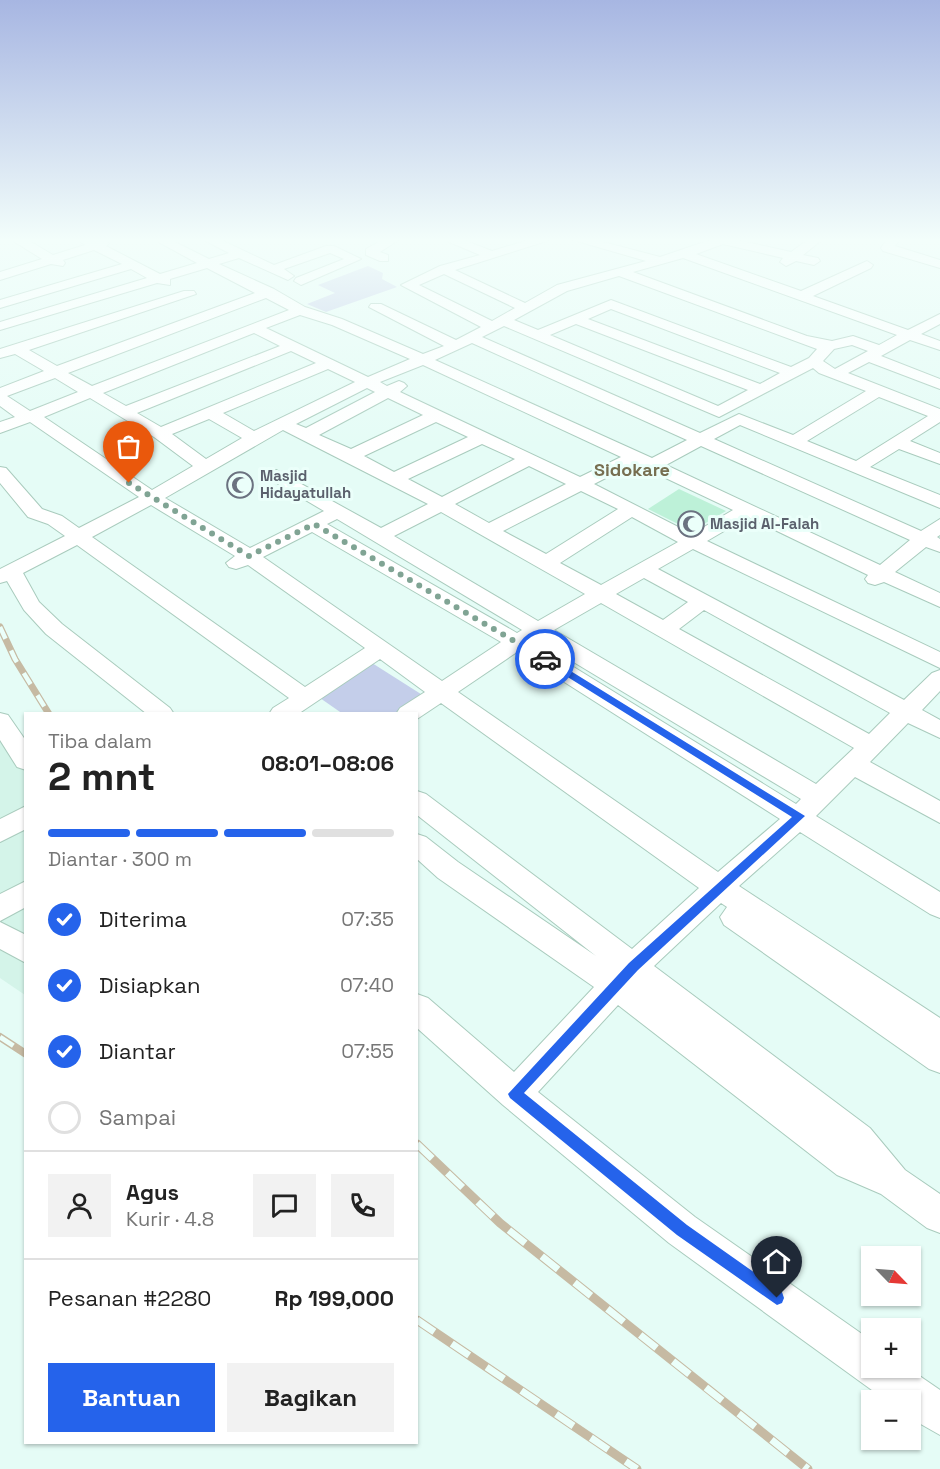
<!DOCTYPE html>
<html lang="id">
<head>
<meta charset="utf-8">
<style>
  body { margin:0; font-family:"Space Grotesk",sans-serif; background:#f2f2f2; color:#222; height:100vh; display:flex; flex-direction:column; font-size:22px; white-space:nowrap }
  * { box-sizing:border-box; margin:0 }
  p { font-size:20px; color:#767676 }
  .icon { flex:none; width:33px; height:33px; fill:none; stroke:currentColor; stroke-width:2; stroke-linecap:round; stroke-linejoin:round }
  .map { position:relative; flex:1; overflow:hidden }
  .drawer { position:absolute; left:24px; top:712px; width:394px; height:732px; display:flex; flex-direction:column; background:#fff; border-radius:0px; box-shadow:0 2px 4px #0004 }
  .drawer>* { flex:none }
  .needle { width:39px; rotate:115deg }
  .buttons { position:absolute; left:861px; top:1246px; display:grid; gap:12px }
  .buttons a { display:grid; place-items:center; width:60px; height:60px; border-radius:0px; background:#fff; box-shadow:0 2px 4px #0004; font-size:30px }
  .pin { position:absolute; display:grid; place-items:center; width:51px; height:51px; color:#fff; margin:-62px -26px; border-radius:50% 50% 50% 0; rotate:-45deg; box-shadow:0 0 6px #0007 }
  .pin .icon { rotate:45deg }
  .courier { position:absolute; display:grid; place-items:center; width:60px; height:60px; margin:-30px; border:4px solid #2563eb; border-radius:50%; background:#fff; color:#222; box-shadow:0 2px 8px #0007 }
  .overview em { font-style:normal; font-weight:600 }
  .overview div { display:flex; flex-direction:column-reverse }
  .overview { display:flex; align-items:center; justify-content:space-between; height:102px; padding:0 24px }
  h1 { font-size:39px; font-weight:600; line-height:45px }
  .bar { display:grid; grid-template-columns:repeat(4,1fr); gap:9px 6px; align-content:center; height:72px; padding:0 24px }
  .bar i { height:8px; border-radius:4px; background:#e0e0e0 }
  .bar .current { background:#2563eb }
  .bar p { grid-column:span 4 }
  .line { display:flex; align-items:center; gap:15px; padding:0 24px; border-top:2px solid #e0e0e0 }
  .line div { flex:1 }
  .round { display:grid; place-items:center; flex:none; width:63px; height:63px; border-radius:0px; background:#f2f2f2 }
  ol { padding:0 24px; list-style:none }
  li { display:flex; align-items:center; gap:18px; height:66px }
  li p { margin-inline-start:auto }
  li .icon { padding:6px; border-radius:50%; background:#2563eb; color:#fff; stroke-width:4 }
  li:last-child { color:#767676 }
  li i { width:33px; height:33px; border:3px solid #e0e0e0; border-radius:50% }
  .cta { display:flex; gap:12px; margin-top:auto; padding:12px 24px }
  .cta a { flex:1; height:69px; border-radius:0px; background:#2563eb; color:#fff; font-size:24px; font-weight:600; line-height:69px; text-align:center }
  .cta a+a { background:#f2f2f2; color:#222 }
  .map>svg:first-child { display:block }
  .residential { fill:#d4f4e9 }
  .green { fill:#c4ceea }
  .building { fill:#bdf1d8 }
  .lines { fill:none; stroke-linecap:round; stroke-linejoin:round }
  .minor-casing { stroke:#a9cbbd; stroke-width:2 }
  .minor { fill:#fff; fill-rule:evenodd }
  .rail-far2-casing { stroke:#c6baa3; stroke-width:7 }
  .rail-far1-casing { stroke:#c6baa3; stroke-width:8 }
  .rail-casing { stroke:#c6baa3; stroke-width:9 }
  .rail-far2 { stroke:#ebfffa; stroke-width:4.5; stroke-dasharray:13; stroke-linecap:butt }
  .rail-far1 { stroke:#ebfffa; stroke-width:5; stroke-dasharray:16; stroke-linecap:butt }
  .rail { stroke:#ebfffa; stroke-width:7; stroke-dasharray:21; stroke-linecap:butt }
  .route { fill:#2563eb }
  .done { stroke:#80a494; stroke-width:6; stroke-dasharray:0 10.8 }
  .labels { text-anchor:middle; stroke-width:6; stroke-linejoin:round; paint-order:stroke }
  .far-worship-label { font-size:15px; font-weight:bold; fill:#5b616d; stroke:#ebfffa; text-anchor:start }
  .far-quarter-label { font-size:18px; font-weight:bold; fill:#776f51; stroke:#ebfffa }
</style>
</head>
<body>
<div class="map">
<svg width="940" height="1469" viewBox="0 0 940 1469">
  <rect width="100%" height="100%" fill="#e5fcf6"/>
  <!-- residential -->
  <path class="residential" d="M 0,718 L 25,759 L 25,995 L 0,978 Z"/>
  <!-- green -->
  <path class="green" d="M 368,266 L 383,273 L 382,279 L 397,287 L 326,312 L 307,304 L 335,293 L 318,285 Z
    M 372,663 L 424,696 L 397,714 L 343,714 L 320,698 Z"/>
  <!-- building -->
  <path class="building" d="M 679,489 L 726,511 L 692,531 L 648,509 Z"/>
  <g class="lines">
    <!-- minor casing -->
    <g class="minor-casing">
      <path id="minor" d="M 10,239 L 26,239 L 53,255 L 85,245 L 77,239 L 103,239 L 109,243 L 106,246 L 160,274 L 197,263 L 153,239 L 169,239 L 209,259 L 229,253 L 202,239 L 219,239 L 274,265 L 326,246 L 334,246 L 361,259 L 301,285 L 294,281 L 296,278 L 344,259 L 330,253 L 284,269 L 294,276 L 288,280 L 239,258 L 219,264 L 274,289 L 305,307 L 342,319 L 423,354 L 444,346 L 369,307 L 371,304 L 381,304 L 456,340 L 481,327 L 401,285 L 440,266 L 480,255 L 442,239 L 461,239 L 492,251 L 532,239 L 553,239 L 455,270 L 525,303 L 557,285 L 646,261 L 570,239 L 592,239 L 660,257 L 713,239 L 733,239 L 791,252 L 809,239 L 823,239 L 803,255 L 818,258 L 820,261 L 814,265 L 796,261 L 786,266 L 780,262 L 783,258 L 723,244 L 696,254 L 801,291 L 867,261 L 873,265 L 871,268 L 813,296 L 908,330 L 940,314 L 940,324 L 921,334 L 940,341 L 940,350 L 910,340 L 881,356 L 940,379 L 940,389 L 869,362 L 848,373 L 940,409 L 940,422 L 910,441 L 940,453 L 940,464 L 899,449 L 870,467 L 940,495 L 940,508 L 740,425 L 714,439 L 921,531 L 940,519 L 940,535 L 937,537 L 940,539 L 940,552 L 926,547 L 895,572 L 940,593 L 940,607 L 884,582 L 875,585 L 868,583 L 865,579 L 868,575 L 748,517 L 707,541 L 940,652 L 940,668 L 693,549 L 658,569 L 904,700 L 932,673 L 940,670 L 940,691 L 922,710 L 940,720 L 940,738 L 908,723 L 870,762 L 940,801 L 940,823 L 855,777 L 816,816 L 940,892 L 940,918 L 930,914 L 800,832 L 739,886 L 940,1018 L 940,1073 L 929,1069 L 724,925 L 720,917 L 727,907 L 721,903 L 654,966 L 870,1128 L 905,1170 L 940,1194 L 940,1233 L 927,1228 L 881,1194 L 837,1175 L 618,1005 L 538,1092 L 695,1217 L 872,1341 L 872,1368 L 908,1368 L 940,1390 L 940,1435 L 910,1418 L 910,1401 L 887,1401 L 669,1243 L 503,1105 L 417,1028 L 417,994 L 428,998 L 514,1072 L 594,987 L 438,878 L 417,859 L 417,834 L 426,837 L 458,862 L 596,956 L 417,815 L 417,791 L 426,794 L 632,949 L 699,888 L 441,703 L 417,719 L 417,714 L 396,714 L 400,708 L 425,692 L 380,659 L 298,714 L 269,714 L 273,708 L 289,698 L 77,545 L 23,573 L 39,602 L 62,624 L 170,708 L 174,714 L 147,714 L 46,634 L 24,610 L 7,581 L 0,583 L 0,569 L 65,536 L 48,524 L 28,517 L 0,483 L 0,467 L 6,468 L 42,509 L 62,516 L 79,528 L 139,497 L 30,422 L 0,433 L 0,422 L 15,417 L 0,406 L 0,388 L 44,371 L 15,354 L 0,358 L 0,349 L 184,291 L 194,291 L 196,294 L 29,350 L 57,366 L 255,293 L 207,268 L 170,279 L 170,285 L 157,283 L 0,330 L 0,322 L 147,278 L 131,269 L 0,308 L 0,300 L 122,264 L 94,250 L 63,260 L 65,263 L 63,266 L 51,264 L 0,280 L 0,272 L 42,259 ZM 683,258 L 897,335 L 879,345 L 853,336 L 832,341 L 807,336 L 633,272 ZM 444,274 L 515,308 L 492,321 L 419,285 ZM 619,276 L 817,349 L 809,358 L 791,367 L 611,300 L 538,330 L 514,320 L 567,291 ZM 266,298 L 289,310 L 92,386 L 68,373 ZM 611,309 L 780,373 L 760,384 L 588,319 ZM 300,315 L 332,325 L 410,359 L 368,377 L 266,328 ZM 576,324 L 748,390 L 718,406 L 550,335 ZM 504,326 L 719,417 L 813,368 L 819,373 L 866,391 L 793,435 L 739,414 L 700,433 L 482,337 ZM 254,333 L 280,346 L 126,406 L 103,393 ZM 472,343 L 687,440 L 652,458 L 435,360 ZM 852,345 L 868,351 L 835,369 L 823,361 L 834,349 ZM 291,351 L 316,363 L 161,427 L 137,413 ZM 423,365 L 621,457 L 580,477 L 400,392 L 407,386 L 404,383 L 399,381 L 387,386 L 380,382 ZM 328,369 L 355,382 L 254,431 L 223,413 ZM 55,378 L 78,392 L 30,411 L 7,396 ZM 367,388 L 375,392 L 306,428 L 296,424 ZM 879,397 L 928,416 L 856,461 L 807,441 ZM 90,398 L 154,437 L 193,466 L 152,490 L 44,417 ZM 388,398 L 423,415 L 351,449 L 319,435 ZM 209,419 L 242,438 L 206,459 L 172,434 ZM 436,422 L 468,437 L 394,472 L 364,456 ZM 283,430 L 428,504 L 381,528 L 276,470 L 267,475 L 270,479 L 324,511 L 250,548 L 165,498 ZM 482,444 L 515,459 L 442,497 L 408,479 ZM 701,446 L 910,540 L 880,565 L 666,465 ZM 635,463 L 639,465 L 636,469 L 639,473 L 653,472 L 733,510 L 692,534 L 594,484 ZM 529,466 L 566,484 L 489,523 L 455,504 ZM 581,491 L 618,509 L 546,554 L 503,531 ZM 151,505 L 235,556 L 226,563 L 229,567 L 236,569 L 248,565 L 365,648 L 305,687 L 92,537 ZM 441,512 L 585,594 L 538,621 L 394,536 ZM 632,517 L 678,542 L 601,585 L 560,563 ZM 337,519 L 522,630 L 517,633 L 327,524 ZM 312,532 L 501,642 L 442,681 L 263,557 ZM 644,578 L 688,602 L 663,620 L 616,594 ZM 601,603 L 854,748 L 816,784 L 554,630 ZM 704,610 L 890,713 L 869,734 L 679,629 ZM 537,640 L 801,799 L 796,804 L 533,642 ZM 517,652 L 780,819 L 718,872 L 458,692 Z
        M 384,239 L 400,239 L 380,252 L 388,255 L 388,261 L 380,261 L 366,255 L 366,249 Z
        M 887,239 L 900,239 L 895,246 L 940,260 L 940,268 L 883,251 L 881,248 Z
        M 0,713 L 8,715 L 26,741 L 26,770 L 17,767 L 0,740 Z
        M 26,806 L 26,829 L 0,842 L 0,819 Z
        M 26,881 L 26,907 L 0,921 L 0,894 Z
        M 0,922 L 26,935 L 26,963 L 0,949 Z"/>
    </g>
    <!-- minor -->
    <use href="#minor" class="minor"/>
    <!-- rail-far2 casing -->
    <g class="rail-far2-casing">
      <path id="rail-far2" d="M 0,627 L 15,659 L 49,714"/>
    </g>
    <!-- rail-far1 casing -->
    <g class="rail-far1-casing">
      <path id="rail-far1" d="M 0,1037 L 26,1054"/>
    </g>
    <!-- rail casing -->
    <g class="rail-casing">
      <path id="rail" d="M 417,1144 L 500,1223 L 808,1469
        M 417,1320 L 637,1469"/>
    </g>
    <!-- rail-far2 -->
    <use href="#rail-far2" class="rail-far2"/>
    <!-- rail-far1 -->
    <use href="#rail-far1" class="rail-far1"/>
    <!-- rail -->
    <use href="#rail" class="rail"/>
  </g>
  <!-- sky -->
  <linearGradient id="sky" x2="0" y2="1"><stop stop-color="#a7b6e2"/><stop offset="0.54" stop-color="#f3fefb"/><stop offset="1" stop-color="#f3fefb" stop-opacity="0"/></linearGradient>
  <rect width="940" height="445" fill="url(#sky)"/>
  <!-- route -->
  <path class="route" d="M 542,657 L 548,657 L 805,816 L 638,970 L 524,1093 L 687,1225 L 782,1292 L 784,1298 L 782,1303 L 777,1305 L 677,1235 L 510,1098 L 508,1094 L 629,963 L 792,817 L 542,661 Z"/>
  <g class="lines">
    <!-- done -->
    <path class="done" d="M 129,483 L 249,556 L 314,524 L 545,659"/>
  </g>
  <!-- icons -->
  <defs>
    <g id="mosque-ring" transform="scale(1.35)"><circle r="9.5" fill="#ebfffa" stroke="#6b7280" stroke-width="1.5"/><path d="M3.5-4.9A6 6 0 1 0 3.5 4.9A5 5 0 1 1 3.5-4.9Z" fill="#6b7280"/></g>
  </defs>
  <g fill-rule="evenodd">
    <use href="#mosque-ring" x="240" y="485"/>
    <use href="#mosque-ring" x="691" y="524"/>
  </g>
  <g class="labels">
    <!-- far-worship labels -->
    <g class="far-worship-label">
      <text x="260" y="481">Masjid<tspan x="260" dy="17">Hidayatullah</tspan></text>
      <text x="710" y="529">Masjid Al-Falah</text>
    </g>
    <!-- far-quarter labels -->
    <g class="far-quarter-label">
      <text x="632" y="476">Sidokare</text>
    </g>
  </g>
</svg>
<div class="buttons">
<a><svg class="needle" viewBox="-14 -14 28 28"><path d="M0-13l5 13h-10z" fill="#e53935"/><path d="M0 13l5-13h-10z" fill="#767676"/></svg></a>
<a>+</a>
<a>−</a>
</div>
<div class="pin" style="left:129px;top:483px;background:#ea580c"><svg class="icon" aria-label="bag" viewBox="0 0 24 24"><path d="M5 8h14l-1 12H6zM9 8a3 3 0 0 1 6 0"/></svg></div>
<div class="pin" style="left:777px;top:1298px;background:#1f2937"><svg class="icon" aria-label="home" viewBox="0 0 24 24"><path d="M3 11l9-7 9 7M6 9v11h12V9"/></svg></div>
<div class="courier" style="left:545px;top:659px"><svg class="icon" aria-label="car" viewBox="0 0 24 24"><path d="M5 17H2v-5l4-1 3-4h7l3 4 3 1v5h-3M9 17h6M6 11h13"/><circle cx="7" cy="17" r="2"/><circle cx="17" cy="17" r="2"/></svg></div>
<section class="drawer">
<div class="overview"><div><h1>2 mnt</h1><p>Tiba dalam</p></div><em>08:01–08:06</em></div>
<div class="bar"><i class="current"></i><i class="current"></i><i class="current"></i><i></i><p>Diantar · 300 m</p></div>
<ol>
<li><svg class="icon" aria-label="check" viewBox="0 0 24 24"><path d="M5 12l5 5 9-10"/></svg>Diterima<p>07:35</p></li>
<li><svg class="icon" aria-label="check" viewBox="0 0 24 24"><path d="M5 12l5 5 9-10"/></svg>Disiapkan<p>07:40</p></li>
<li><svg class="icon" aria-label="check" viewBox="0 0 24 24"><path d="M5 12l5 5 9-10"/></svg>Diantar<p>07:55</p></li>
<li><i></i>Sampai</li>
</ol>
<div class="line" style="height:108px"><a class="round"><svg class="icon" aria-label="person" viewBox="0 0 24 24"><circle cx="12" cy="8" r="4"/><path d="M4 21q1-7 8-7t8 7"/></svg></a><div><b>Agus</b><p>Kurir · 4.8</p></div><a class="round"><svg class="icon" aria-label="chat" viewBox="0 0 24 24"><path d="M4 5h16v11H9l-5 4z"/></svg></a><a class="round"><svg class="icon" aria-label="phone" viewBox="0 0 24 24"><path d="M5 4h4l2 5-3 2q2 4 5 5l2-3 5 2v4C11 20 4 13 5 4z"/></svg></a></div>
<div class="line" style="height:78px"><div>Pesanan #2280</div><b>Rp 199,000</b></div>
<div class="cta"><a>Bantuan</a><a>Bagikan</a></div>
</section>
</div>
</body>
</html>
